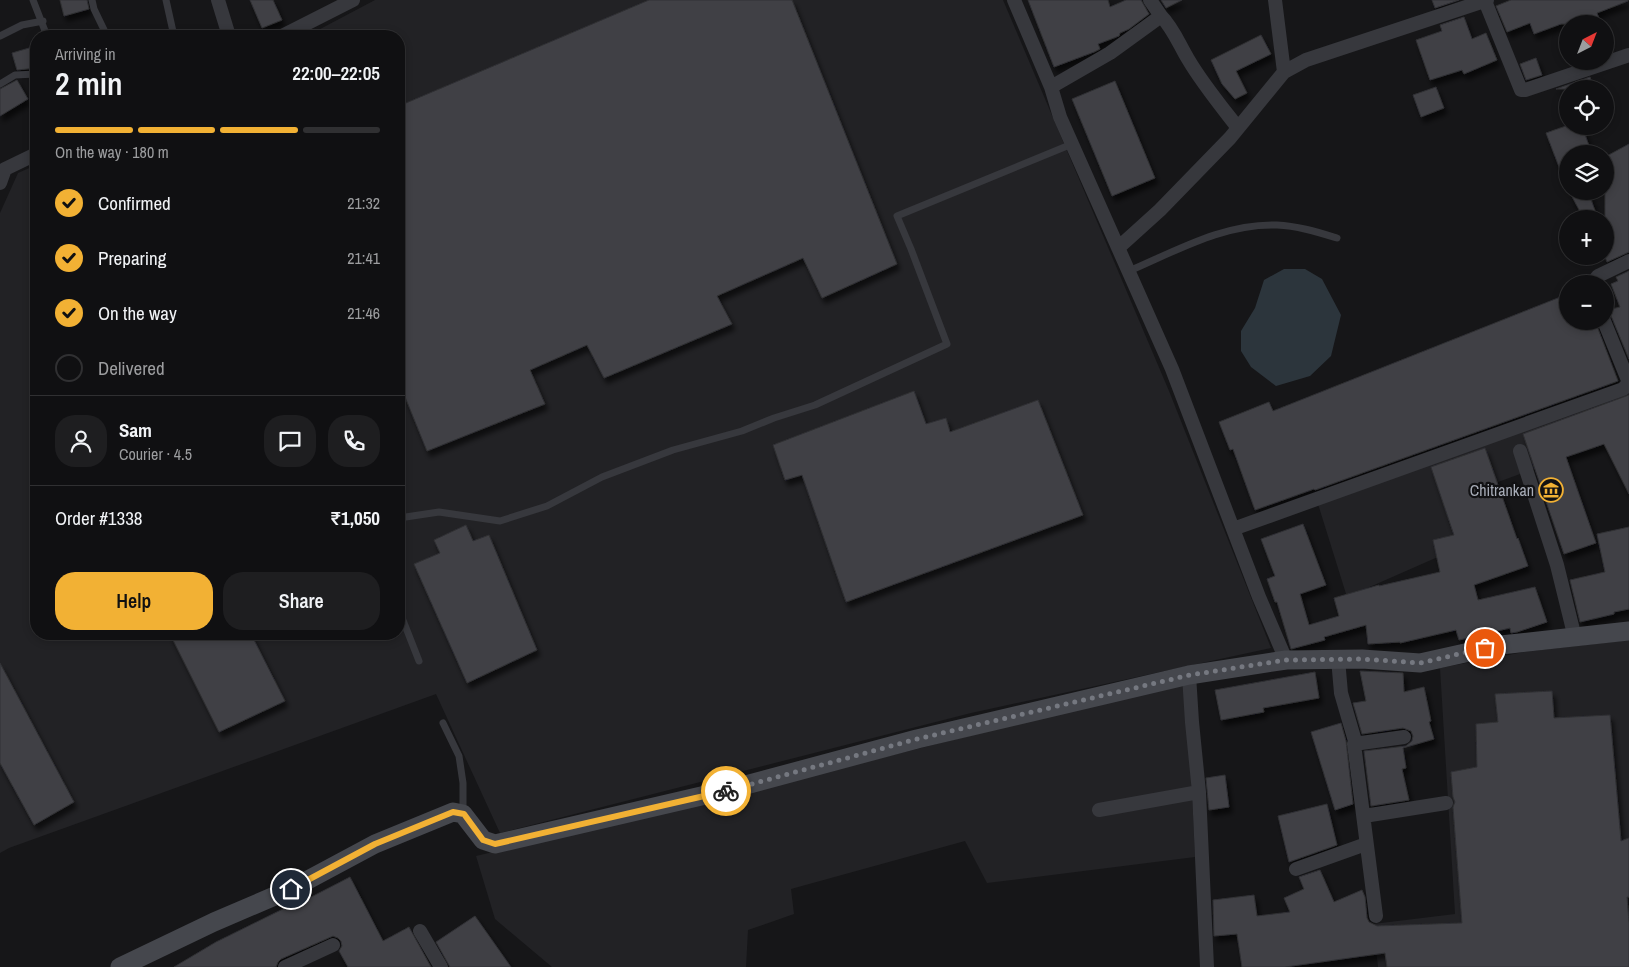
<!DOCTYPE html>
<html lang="en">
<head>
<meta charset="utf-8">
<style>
  body { margin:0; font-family:"Archivo Narrow",sans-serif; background:#1e1e20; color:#f1f3f6; height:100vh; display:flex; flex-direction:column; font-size:19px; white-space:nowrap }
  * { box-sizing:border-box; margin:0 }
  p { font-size:16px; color:#9c9d9f }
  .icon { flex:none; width:28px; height:28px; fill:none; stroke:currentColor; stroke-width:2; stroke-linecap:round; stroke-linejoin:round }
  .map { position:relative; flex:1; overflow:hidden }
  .details { position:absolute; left:30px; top:30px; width:375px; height:610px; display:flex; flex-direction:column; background:#101012; border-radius:20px; box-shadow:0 2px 8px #0003,0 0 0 1px #303032 }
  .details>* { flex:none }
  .needle { width:32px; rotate:42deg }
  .buttons { position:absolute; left:1559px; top:15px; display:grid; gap:10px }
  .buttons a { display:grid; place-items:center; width:55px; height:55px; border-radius:50%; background:#101012; box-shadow:0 2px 8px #0003,0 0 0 1px #303032; font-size:25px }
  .pin { position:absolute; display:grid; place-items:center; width:42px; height:42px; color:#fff; margin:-21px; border:2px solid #fff; border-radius:50%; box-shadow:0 1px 5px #0007 }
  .courier { position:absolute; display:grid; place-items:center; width:50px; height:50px; margin:-25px; border:4px solid #f2b134; border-radius:50%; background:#fff; color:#222; box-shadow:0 1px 6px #0007 }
  .summary em { font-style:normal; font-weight:600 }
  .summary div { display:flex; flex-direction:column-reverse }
  .summary { display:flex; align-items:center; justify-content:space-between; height:85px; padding:0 25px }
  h1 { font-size:32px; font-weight:600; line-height:38px }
  .bar { display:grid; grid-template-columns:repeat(4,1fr); gap:8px 5px; align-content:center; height:60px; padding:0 25px }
  .bar i { height:6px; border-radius:4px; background:#303032 }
  .bar .selected { background:#f2b134 }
  .bar p { grid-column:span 4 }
  .line { display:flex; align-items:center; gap:12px; padding:0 25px; border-top:1px solid #303032 }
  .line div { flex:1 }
  .round { display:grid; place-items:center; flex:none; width:52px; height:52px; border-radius:20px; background:#1e1e20 }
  ol { padding:0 25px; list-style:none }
  li { display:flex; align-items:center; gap:15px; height:55px }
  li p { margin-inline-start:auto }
  li .icon { padding:5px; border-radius:50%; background:#f2b134; color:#111; stroke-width:4 }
  li:last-child { color:#9c9d9f }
  li i { width:28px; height:28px; border:2px solid #303032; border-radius:50% }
  .cta { display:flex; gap:10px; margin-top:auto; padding:10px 25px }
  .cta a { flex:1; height:58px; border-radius:20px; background:#f2b134; color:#111; font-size:20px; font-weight:600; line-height:58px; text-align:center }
  .cta a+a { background:#1e1e20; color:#f1f3f6 }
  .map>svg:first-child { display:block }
  .built { fill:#222225 }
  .water { fill:#2c353c }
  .building { fill:#404145; stroke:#303034; filter:url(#shadow) }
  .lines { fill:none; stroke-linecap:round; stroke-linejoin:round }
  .lane { stroke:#37383d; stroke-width:7 }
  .street { stroke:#37383d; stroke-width:14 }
  .secondary { stroke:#45474d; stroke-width:19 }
  .done { stroke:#757880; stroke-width:5; stroke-dasharray:0 9 }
  .route { stroke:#f2b134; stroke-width:6 }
  .labels { text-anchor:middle; stroke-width:4.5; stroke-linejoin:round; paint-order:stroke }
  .poi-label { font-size:16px; fill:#a8adb8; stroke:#111113; text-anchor:end }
</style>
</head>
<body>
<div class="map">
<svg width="1629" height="967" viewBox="0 0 1629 967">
  <defs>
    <filter id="shadow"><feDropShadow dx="3" dy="5.5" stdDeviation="2.5" flood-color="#0009"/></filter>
  </defs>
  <rect width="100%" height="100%" fill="#161618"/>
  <!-- built -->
  <path class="built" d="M 375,0 L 1003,0 L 1169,391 L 1271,648 L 971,713 L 500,833 L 436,694 L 9,848 L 0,853 L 0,213 L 18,173 L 36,165 L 36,634 L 399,634 L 399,36 L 307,36 Z
    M 1629,392 L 1629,434 L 1463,495 L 1474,541 L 1347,597 L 1318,504 Z
    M 1629,640 L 1629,967 L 1378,967 L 1373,924 L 1455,914 L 1440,668 L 1524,652 Z
    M 1187,683 L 1195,857 L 987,883 L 965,841 L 791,889 L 794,914 L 748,930 L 746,967 L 552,967 L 495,919 L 476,856 L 734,795 L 1068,711 Z"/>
  <!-- water -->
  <path class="water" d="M 1284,269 L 1305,269 L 1322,279 L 1341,315 L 1331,356 L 1310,376 L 1276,386 L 1251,367 L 1241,351 L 1241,331 L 1255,308 L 1264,280 Z"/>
  <!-- building -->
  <path class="building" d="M 60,0 L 87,0 L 89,9 L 64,16 Z
    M 250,0 L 273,0 L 282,20 L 262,28 Z
    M 649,0 L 792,0 L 897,264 L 822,298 L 803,258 L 717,296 L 732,324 L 604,378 L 587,345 L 530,370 L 545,404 L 427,451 L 399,382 L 399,106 Z
    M 1028,0 L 1108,0 L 1110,7 L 1126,0 L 1141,0 L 1149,14 L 1129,29 L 1120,33 L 1119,36 L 1098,44 L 1100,49 L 1094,52 L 1054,67 Z
    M 1161,0 L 1182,0 L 1166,8 Z
    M 1432,0 L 1459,0 L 1435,8 Z
    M 1511,0 L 1628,0 L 1628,1 L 1597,13 L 1601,24 L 1561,24 L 1534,34 L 1530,23 L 1507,32 L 1496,6 Z
    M 1464,17 L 1472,39 L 1486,33 L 1497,60 L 1464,74 L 1462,70 L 1430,80 L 1416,40 L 1442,31 L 1440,25 Z
    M 1261,35 L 1271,54 L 1236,71 L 1247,93 L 1235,99 L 1222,84 L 1211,60 Z
    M 36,46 L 36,68 L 17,70 L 12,53 Z
    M 1536,58 L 1542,75 L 1526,80 L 1520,64 Z
    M 1590,77 L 1594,89 L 1556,89 Z
    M 17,80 L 28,99 L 0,116 L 0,89 Z
    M 1115,81 L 1155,178 L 1112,196 L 1072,99 Z
    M 1436,87 L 1444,108 L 1421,117 L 1413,95 Z
    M 1566,126 L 1582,126 L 1592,154 L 1568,154 L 1566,185 L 1546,133 Z
    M 1629,144 L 1629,252 L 1607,262 L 1605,257 L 1605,157 Z
    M 1569,191 L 1588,191 L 1598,219 L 1584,219 Z
    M 1629,271 L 1629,359 L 1612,318 L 1608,310 L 1620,307 L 1611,284 L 1618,281 L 1616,277 Z
    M 1568,294 L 1568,321 L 1595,321 L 1618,381 L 1315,490 L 1314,489 L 1255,510 L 1233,449 L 1230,450 L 1219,422 L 1269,402 L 1273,411 Z
    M 914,391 L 926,424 L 946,418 L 950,432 L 1038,400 L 1083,515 L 846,602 L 802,475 L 785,480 L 773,445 Z
    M 1629,395 L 1629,494 L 1604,444 L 1566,457 L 1596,543 L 1564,554 L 1523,434 Z
    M 1485,448 L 1517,539 L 1518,538 L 1528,566 L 1474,585 L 1478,600 L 1535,587 L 1547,622 L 1517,632 L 1511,633 L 1510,628 L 1459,640 L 1456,630 L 1400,643 L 1400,642 L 1368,644 L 1366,625 L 1324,637 L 1325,640 L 1291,649 L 1277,602 L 1275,602 L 1267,579 L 1275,576 L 1261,539 L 1303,524 L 1326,585 L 1300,594 L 1309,625 L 1339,616 L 1334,598 L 1379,585 L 1379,586 L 1440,572 L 1433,540 L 1454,535 L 1431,467 Z
    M 466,525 L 473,541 L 489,535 L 537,650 L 467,683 L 414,564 L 440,553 L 434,540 Z
    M 1629,527 L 1629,609 L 1614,612 L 1614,614 L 1580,622 L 1570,580 L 1605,572 L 1597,534 Z
    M 170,634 L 251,634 L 285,701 L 219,732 Z
    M 0,663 L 74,802 L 34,825 L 0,763 Z
    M 1360,671 L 1403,673 L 1404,692 L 1424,687 L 1431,721 L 1429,722 L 1434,739 L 1403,748 L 1406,768 L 1402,769 L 1409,800 L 1371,806 L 1364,751 L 1406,746 L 1412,741 L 1413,736 L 1411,731 L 1403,728 L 1362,734 L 1353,703 L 1366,701 Z
    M 1315,672 L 1319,698 L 1263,708 L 1264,712 L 1221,720 L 1215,690 Z
    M 1552,691 L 1554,718 L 1610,715 L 1621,841 L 1629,838 L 1629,897 L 1627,897 L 1629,923 L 1629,967 L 1387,967 L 1385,953 L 1285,967 L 1242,967 L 1237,934 L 1214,936 L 1213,900 L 1254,895 L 1257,916 L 1290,912 L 1284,898 L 1304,889 L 1299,877 L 1320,870 L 1334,902 L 1362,890 L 1365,897 L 1367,918 L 1369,922 L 1377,926 L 1462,923 L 1453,807 L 1455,802 L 1453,797 L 1451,772 L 1477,767 L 1476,724 L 1498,722 L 1495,694 Z
    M 1341,723 L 1346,741 L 1353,804 L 1335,810 L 1311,732 Z
    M 1225,775 L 1229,807 L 1209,810 L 1206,778 Z
    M 1327,804 L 1337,845 L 1289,862 L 1278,816 Z
    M 350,877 L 383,941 L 409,927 L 431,967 L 348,967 L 339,951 L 342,946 L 341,941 L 338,938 L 333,936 L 281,959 L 278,962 L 276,967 L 174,967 L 216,942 L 285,908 L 286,910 Z
    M 475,916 L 511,967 L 450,967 L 436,942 Z"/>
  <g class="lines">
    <!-- lane -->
    <path class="lane" d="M 33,0 L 47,36
      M 92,0 L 94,9 L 107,36
      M 166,0 L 174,36
      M 0,36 L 22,25 L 43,21
      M 0,84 L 15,75 L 36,74
      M 1129,271 C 1176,251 1224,223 1277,225 C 1298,226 1317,232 1337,238
      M 399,518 L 439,512 L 500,521 L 547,506 L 602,477 L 673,450 L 742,431 L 774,418 L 815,405 L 947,344 L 911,249 L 897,216 L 1072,144
      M 399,610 L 419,661
      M 443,723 L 459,756 L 463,783 L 463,814"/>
    <!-- street -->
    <path class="street" d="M 218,0 L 229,36
      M 1014,0 L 1051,87 L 1060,117 L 1172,369 L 1259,597 L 1286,660
      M 1150,0 L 1161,16
      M 1485,1 L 1521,90 L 1525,90 L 1629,55
      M 282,36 L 353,0
      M 1284,72 L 1306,60 L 1487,0
      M 1051,87 L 1110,53 L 1161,16 C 1173,28 1179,44 1188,59 C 1202,83 1221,106 1238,128
      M 0,183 L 5,169 L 36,154
      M 1118,248 L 1160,210 L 1230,138 L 1284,72 L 1275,0
      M 1592,284 L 1598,276 L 1629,261
      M 1520,451 L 1557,565 L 1575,638
      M 1233,529 L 1623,389 L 1627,385 L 1628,380 L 1604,321
      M 1338,659 L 1341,693 L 1355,741 L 1354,744 L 1376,916
      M 1189,675 L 1192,722 L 1199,792 L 1207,967
      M 1354,744 L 1404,737
      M 1099,810 L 1199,792
      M 1364,816 L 1446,803
      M 1296,869 L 1366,844
      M 420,931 L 441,967
      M 285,967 L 333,945"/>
    <!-- secondary -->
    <path class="secondary" d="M 120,967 L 214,922 L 291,889 L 375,844 L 453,812 L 463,814 L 483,840 L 495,844 L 727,790 L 917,739 L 1189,675 L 1286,660 L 1362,659 L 1420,663 L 1501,645 L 1629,631"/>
  </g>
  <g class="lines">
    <!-- done -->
    <path class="done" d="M 726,791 L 917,739 L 1190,675 L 1286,660 L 1362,659 L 1420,663 L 1485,648"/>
    <!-- route -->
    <path class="route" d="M 291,889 L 375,844 L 453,812 L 464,814 L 483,840 L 495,844 L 726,791"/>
  </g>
  <!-- icons -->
  <defs>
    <g id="museum-ring" transform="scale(1.25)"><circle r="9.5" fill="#111113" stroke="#f2b134" stroke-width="1.5"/><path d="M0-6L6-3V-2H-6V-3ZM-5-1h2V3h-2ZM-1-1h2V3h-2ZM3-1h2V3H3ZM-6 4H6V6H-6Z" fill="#f2b134"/></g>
  </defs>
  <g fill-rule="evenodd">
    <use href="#museum-ring" x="1551" y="490"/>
  </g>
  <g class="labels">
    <!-- poi labels -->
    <g class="poi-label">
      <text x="1534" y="496">Chitrankan</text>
    </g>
  </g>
</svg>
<div class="buttons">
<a><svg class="needle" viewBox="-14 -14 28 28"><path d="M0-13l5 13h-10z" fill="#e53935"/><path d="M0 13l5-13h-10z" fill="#9c9d9f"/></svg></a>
<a><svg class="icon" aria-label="locate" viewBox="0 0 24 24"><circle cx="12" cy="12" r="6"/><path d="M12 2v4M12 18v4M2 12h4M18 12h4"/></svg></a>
<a><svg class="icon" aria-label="layers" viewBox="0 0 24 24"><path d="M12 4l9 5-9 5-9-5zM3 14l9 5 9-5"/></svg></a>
<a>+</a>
<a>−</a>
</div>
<div class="pin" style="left:1485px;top:648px;background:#ea580c"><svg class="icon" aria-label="bag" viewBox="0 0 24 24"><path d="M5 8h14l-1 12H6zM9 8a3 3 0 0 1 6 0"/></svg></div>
<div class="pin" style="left:291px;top:889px;background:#1f2937"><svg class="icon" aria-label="home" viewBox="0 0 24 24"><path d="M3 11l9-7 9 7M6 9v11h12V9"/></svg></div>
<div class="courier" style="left:726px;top:791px"><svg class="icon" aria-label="bike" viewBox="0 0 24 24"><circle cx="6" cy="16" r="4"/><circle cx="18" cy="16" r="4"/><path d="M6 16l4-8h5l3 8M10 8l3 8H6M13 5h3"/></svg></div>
<section class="details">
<div class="summary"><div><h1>2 min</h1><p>Arriving in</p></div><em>22:00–22:05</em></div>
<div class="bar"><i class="selected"></i><i class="selected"></i><i class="selected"></i><i></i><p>On the way · 180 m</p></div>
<ol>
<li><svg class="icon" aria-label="check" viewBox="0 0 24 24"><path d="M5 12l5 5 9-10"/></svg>Confirmed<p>21:32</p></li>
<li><svg class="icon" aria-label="check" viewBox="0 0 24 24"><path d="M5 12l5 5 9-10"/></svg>Preparing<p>21:41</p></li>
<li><svg class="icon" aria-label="check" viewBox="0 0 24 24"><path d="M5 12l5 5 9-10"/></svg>On the way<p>21:46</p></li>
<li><i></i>Delivered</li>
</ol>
<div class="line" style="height:90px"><a class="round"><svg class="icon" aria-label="person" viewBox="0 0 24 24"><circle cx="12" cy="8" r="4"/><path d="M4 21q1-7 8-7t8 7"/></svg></a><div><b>Sam</b><p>Courier · 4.5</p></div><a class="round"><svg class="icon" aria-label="chat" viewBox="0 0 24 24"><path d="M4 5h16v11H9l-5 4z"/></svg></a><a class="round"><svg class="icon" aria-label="phone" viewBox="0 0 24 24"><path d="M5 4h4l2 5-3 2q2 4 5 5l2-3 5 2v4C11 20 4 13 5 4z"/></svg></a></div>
<div class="line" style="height:65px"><div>Order #1338</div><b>₹1,050</b></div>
<div class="cta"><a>Help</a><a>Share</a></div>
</section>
</div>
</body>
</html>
